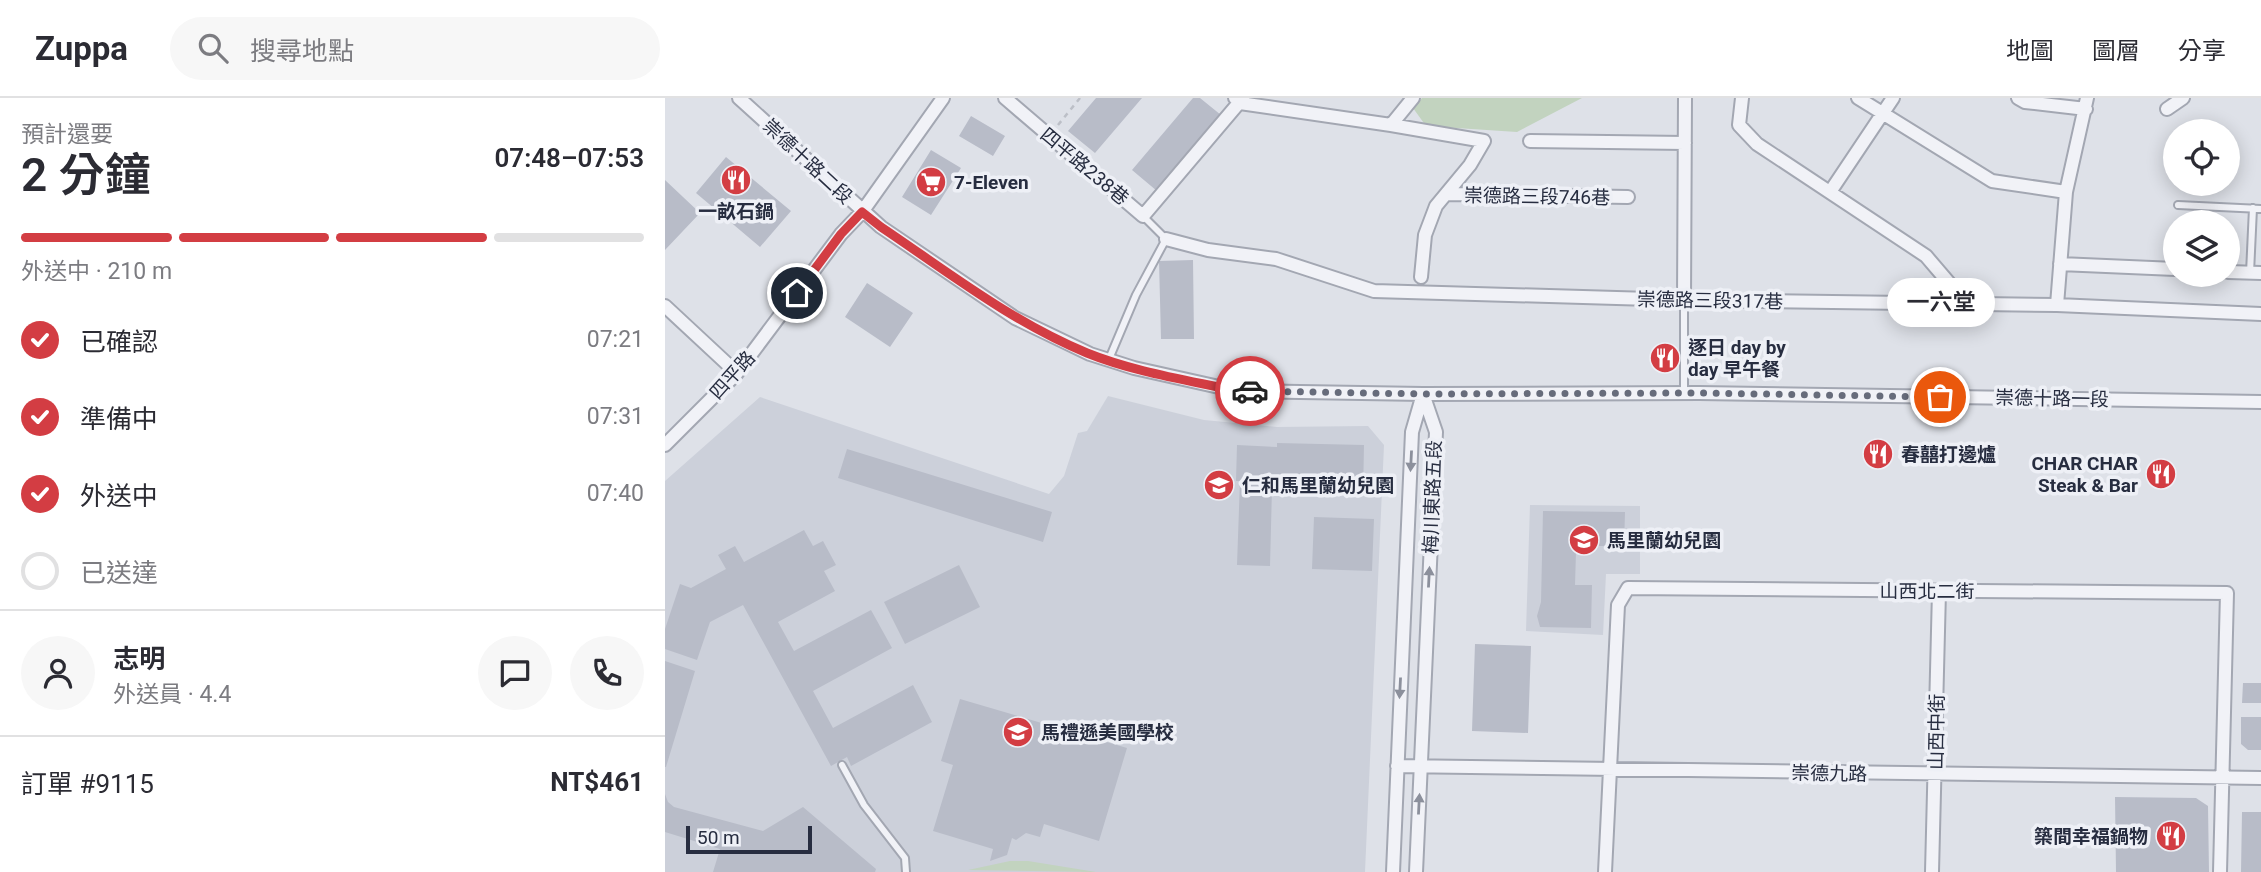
<!DOCTYPE html>
<html lang="zh-TW">
<head>
<meta charset="utf-8">
<style>
  body { margin:0; font-family:Roboto,"Noto Sans TC",sans-serif; background:#f7f7f7; color:#2b2b33; height:100vh; display:flex; flex-direction:column; font-size:26px; white-space:nowrap }
  * { box-sizing:border-box; margin:0 }
  p { font-size:23px; color:#7c7c81 }
  .icon { flex:none; width:38px; height:38px; fill:none; stroke:currentColor; stroke-width:2; stroke-linecap:round; stroke-linejoin:round }
  .map { position:relative; flex:1; overflow:hidden }
  .panel { display:flex; flex-direction:column; background:#fff; width:665px }
  .panel>* { flex:none }
  .buttons { position:absolute; left:1498px; top:21px; display:grid; gap:14px }
  .buttons a { display:grid; place-items:center; width:77px; height:77px; border-radius:50%; background:#fff; box-shadow:0 4px 18px #0003; font-size:35px }
  .scale { position:absolute; left:21px; bottom:18px; width:126px; box-sizing:border-box; padding-left:7px; border:4px solid #272d40; border-top:0; font-size:19px; line-height:24px; white-space:nowrap; color:#272d40; -webkit-text-stroke:5px #eef0f6; paint-order:stroke }
  .pin { position:absolute; display:grid; place-items:center; width:60px; height:60px; color:#fff; margin:-30px; border:4px solid #fff; border-radius:50%; box-shadow:0 2px 7px #0007 }
  .courier { position:absolute; display:grid; place-items:center; width:70px; height:70px; margin:-35px; border:5px solid #d33d43; border-radius:50%; background:#fff; color:#222; box-shadow:0 2px 9px #0007 }
  .bubble { position:absolute; height:49px; border-radius:24px; background:#fff; box-shadow:0 4px 18px #0003; font-size:23px; font-weight:600; line-height:49px; text-align:center }
  .head em { font-style:normal; font-weight:600 }
  .head div { display:flex; flex-direction:column-reverse }
  .head { display:flex; align-items:center; justify-content:space-between; height:119px; padding:0 21px }
  h1 { font-size:46px; font-weight:600; line-height:52px }
  .bar { display:grid; grid-template-columns:repeat(4,1fr); gap:10px 7px; align-content:center; height:84px; padding:0 21px }
  .bar i { height:9px; border-radius:5px; background:#e1e1e2 }
  .bar .selected { background:#d33d43 }
  .bar p { grid-column:span 4 }
  .line { display:flex; align-items:center; gap:18px; padding:0 21px; border-top:2px solid #e1e1e2 }
  .line div { flex:1 }
  .round { display:grid; place-items:center; flex:none; width:74px; height:74px; border-radius:37px; background:#f7f7f7 }
  ol { padding:0 21px; list-style:none }
  li { display:flex; align-items:center; gap:21px; height:77px }
  li p { margin-inline-start:auto }
  li .icon { padding:7px; border-radius:50%; background:#d33d43; color:#fff; stroke-width:4 }
  li:last-child { color:#7c7c81 }
  li i { width:38px; height:38px; border:4px solid #e1e1e2; border-radius:50% }
  header { display:flex; align-items:center; gap:42px; box-sizing:border-box; height:98px; padding:0 35px; background:#fff; border-bottom:2px solid #e1e1e2 }
  header strong { font-size:33px }
  nav { display:flex; gap:38px; margin-inline-start:auto; font-size:24px }
  .search { width:490px; height:63px; background:#f7f7f7; display:flex; align-items:center; gap:18px; box-sizing:border-box; padding:0 24px; border-radius:38px; color:#7c7c81; font-size:26px }
  main { display:flex; flex:1; min-height:0 }
  .map>svg:first-child { display:block }
  .built { fill:#ccd0da }
  .green { fill:#c2d3bf }
  .building { fill:#b8bcc8 }
  .lines { fill:none; stroke-linecap:round; stroke-linejoin:round }
  .lane-casing { stroke:#a3a7b2; stroke-width:10 }
  .street-casing { stroke:#a3a7b2; stroke-width:16 }
  .path { stroke:#bcbfc7; stroke-width:2.5; stroke-dasharray:5 5; stroke-linecap:butt }
  .lane { stroke:#f1f2f7; stroke-width:6 }
  .street { stroke:#f1f2f7; stroke-width:12 }
  .oneway { fill:#8c909c }
  .done { stroke:#676c7b; stroke-width:7; stroke-dasharray:0 12.6 }
  .route { stroke:#d33d43; stroke-width:9 }
  .labels { text-anchor:middle; stroke-width:7; stroke-linejoin:round; paint-order:stroke }
  .street-label { font-size:19px; fill:#272d40; stroke:#eef0f6 }
  .poi-label { font-size:19px; font-weight:bold; fill:#272d40; stroke:#eef0f6; text-anchor:start }
</style>
</head>
<body>
<header>
<strong>Zuppa</strong>
<div class="search"><svg class="icon" aria-label="search" viewBox="0 0 24 24"><circle cx="10" cy="10" r="6"/><path d="M15 15l6 6"/></svg>搜尋地點</div>
<nav><a>地圖</a><a>圖層</a><a>分享</a></nav>
</header>
<main>
<section class="panel">
<div class="head"><div><h1>2 分鐘</h1><p>預計還要</p></div><em>07:48–07:53</em></div>
<div class="bar"><i class="selected"></i><i class="selected"></i><i class="selected"></i><i></i><p>外送中 · 210 m</p></div>
<ol>
<li><svg class="icon" aria-label="check" viewBox="0 0 24 24"><path d="M5 12l5 5 9-10"/></svg>已確認<p>07:21</p></li>
<li><svg class="icon" aria-label="check" viewBox="0 0 24 24"><path d="M5 12l5 5 9-10"/></svg>準備中<p>07:31</p></li>
<li><svg class="icon" aria-label="check" viewBox="0 0 24 24"><path d="M5 12l5 5 9-10"/></svg>外送中<p>07:40</p></li>
<li><i></i>已送達</li>
</ol>
<div class="line" style="height:126px"><a class="round"><svg class="icon" aria-label="person" viewBox="0 0 24 24"><circle cx="12" cy="8" r="4"/><path d="M4 21q1-7 8-7t8 7"/></svg></a><div><b>志明</b><p>外送員 · 4.4</p></div><a class="round"><svg class="icon" aria-label="chat" viewBox="0 0 24 24"><path d="M4 5h16v11H9l-5 4z"/></svg></a><a class="round"><svg class="icon" aria-label="phone" viewBox="0 0 24 24"><path d="M5 4h4l2 5-3 2q2 4 5 5l2-3 5 2v4C11 20 4 13 5 4z"/></svg></a></div>
<div class="line" style="height:91px"><div>訂單 #9115</div><b>NT$461</b></div>
</section>
<div class="map">
<svg width="1596" height="774" viewBox="0 0 1596 774">
  <rect width="100%" height="100%" fill="#dee1e8"/>
  <!-- built -->
  <path class="built" d="M 443,298 L 539,322 L 612,329 L 703,328 L 719,347 L 700,774 L 0,774 L 0,383 L 95,299 L 384,396 L 399,378 L 413,335 L 422,333 Z
    M 865,407 L 975,408 L 975,476 L 941,476 L 938,537 L 861,533 Z"/>
  <!-- green -->
  <path class="green" d="M 757,0 L 917,0 L 852,34 L 761,28 L 748,10 Z
    M 345,763 L 363,763 L 431,774 L 303,772 Z"/>
  <!-- building -->
  <path class="building" d="M 431,0 L 477,0 L 430,55 L 403,33 Z
    M 528,0 L 535,0 L 556,17 L 492,93 L 467,72 Z
    M 306,18 L 340,38 L 328,58 L 294,38 Z
    M 266,52 L 296,70 L 266,117 L 237,99 Z
    M 61,59 L 126,113 L 95,149 L 31,95 Z
    M 0,82 L 35,115 L 0,152 Z
    M 528,162 L 529,241 L 496,241 L 494,163 Z
    M 202,185 L 248,215 L 225,249 L 180,219 Z
    M 612,345 L 699,347 L 698,397 L 652,395 L 652,391 L 607,390 L 605,468 L 572,467 L 575,383 L 571,383 L 572,347 L 612,349 Z
    M 182,351 L 387,414 L 378,444 L 173,380 Z
    M 878,413 L 960,414 L 959,448 L 920,448 L 911,454 L 910,487 L 927,487 L 926,530 L 875,529 L 872,518 L 876,504 Z
    M 649,419 L 709,421 L 707,473 L 647,471 Z
    M 139,432 L 148,448 L 158,443 L 171,467 L 159,473 L 170,493 L 113,524 L 129,553 L 206,512 L 227,550 L 148,593 L 168,630 L 248,587 L 267,624 L 186,668 L 182,659 L 166,668 L 78,507 L 45,524 L 32,562 L 0,551 L 0,531 L 15,486 L 26,490 L 61,471 L 53,457 L 70,448 L 79,464 Z
    M 294,467 L 315,509 L 240,546 L 219,504 Z
    M 810,546 L 866,548 L 863,635 L 807,633 Z
    M 0,563 L 30,573 L 1,669 L 0,669 Z
    M 1578,585 L 1596,585 L 1596,605 L 1577,605 Z
    M 295,601 L 462,650 L 434,743 L 379,726 L 375,739 L 361,735 L 351,742 L 347,740 L 342,757 L 325,763 L 328,751 L 268,733 L 288,667 L 276,663 Z
    M 1576,619 L 1596,619 L 1596,652 L 1583,652 L 1576,646 Z
    M 0,696 L 3,704 L 9,709 L 98,733 L 138,709 L 211,771 L 210,774 L 48,774 L 55,751 L 0,734 Z
    M 1450,699 L 1531,700 L 1543,708 L 1544,774 L 1451,774 Z
    M 1577,714 L 1596,714 L 1596,774 L 1576,774 Z"/>
  <g class="lines">
    <!-- lane casing -->
    <g class="lane-casing">
      <path id="lane" d="M 1513,107 L 1596,111
        M 1585,175 L 1588,110
        M 1019,202 L 1019,295
        M 444,261 L 471,197 L 501,141 L 478,118
        M 177,667 L 199,707 L 240,760 L 241,774"/>
    </g>
    <!-- street casing -->
    <g class="street-casing">
      <path id="street" d="M 74,0 L 216,129 L 350,220 L 425,256 L 469,270 L 572,293 L 758,296 L 1034,295 L 1596,304
        M 340,0 L 478,118 L 578,0
        M 570,0 L 575,5 L 726,27 L 819,43 L 805,67 L 771,108 L 760,137 L 756,179
        M 1077,0 L 1074,27 L 1092,46 L 1261,158 L 1302,206
        M 1193,0 L 1327,83 L 1401,94
        M 1353,0 L 1360,4 L 1421,11
        M 1502,11 L 1518,0
        M 726,27 L 748,0
        M 865,43 L 1020,45
        M 1165,94 L 1228,0
        M 782,96 L 963,99
        M 501,141 L 543,152 L 611,161 L 709,193 L 1019,202 L 1392,207 L 1596,216
        M 1395,166 L 1510,171
        M 1563,174 L 1596,175
        M 1019,202 L 1020,0
        M 1392,207 L 1401,94 L 1422,0
        M 0,208 L 72,275
        M 0,347 L 72,275 L 176,136 L 197,114 L 278,0
        M 732,668 L 1596,680
        M 728,774 L 747,334 L 758,296
        M 751,774 L 771,334 L 758,296
        M 940,774 L 953,507 L 963,490 L 1562,495 L 1555,774
        M 1267,774 L 1274,493"/>
    </g>
    <!-- path -->
    <path class="path" d="M 393,27 L 415,0"/>
    <!-- lane -->
    <use href="#lane" class="lane"/>
    <!-- street -->
    <use href="#street" class="street"/>
  </g>
  <!-- one-way arrows -->
  <defs><path id="oneway-solid" d="M-6-.8H1V-3.2L6.5 0L1 3.2V.8H-6Z" transform="scale(1.75)"/></defs>
  <g class="oneway">
    <use href="#oneway-solid" transform="translate(746 363) rotate(93)"/>
    <use href="#oneway-solid" transform="translate(764 479) rotate(-87)"/>
    <use href="#oneway-solid" transform="translate(735 590) rotate(93)"/>
    <use href="#oneway-solid" transform="translate(754 706) rotate(-87)"/>
  </g>
  <g class="lines">
    <!-- done -->
    <path class="done" d="M 585,293 L 758,296 L 1034,295 L 1275,299"/>
    <!-- route -->
    <path class="route" d="M 132,195 L 176,136 L 197,114 L 216,129 C 283,174 347,224 422,255 C 469,274 522,282 572,293 L 585,293"/>
  </g>
  <!-- icons -->
  <defs>
    <g id="restaurant-disc" transform="scale(1.575)"><circle r="9.5" fill="#d33d43" stroke="#eef0f6"/><path d="M-5-6h1v4h1v-4h1v4h1v-4h1v5L-1.5 .5V6h-2V.5L-5-1ZM5-6V6H3V1.5H1.5Q1.5-4 5-6Z" fill="#fff"/></g>
    <g id="supermarket-disc" transform="scale(1.575)"><circle r="9.5" fill="#d33d43" stroke="#eef0f6"/><path d="M-6-5.5h2.5l.6 2H6L4.5 2H-2.5L-4.4-4H-6ZM-1.5 3.2a1.3 1.3 0 1 0 .1 0ZM3 3.2a1.3 1.3 0 1 0 .1 0Z" fill="#fff"/></g>
    <g id="school-disc" transform="scale(1.575)"><circle r="9.5" fill="#d33d43" stroke="#eef0f6"/><path d="M0-5L7-2L0 1L-7-2ZM-4 1L0 2.5L4 1V4Q0 6-4 4Z" fill="#fff"/></g>
  </defs>
  <g fill-rule="evenodd">
    <use href="#restaurant-disc" x="71" y="82"/>
    <use href="#supermarket-disc" x="266" y="84"/>
    <use href="#restaurant-disc" x="1000" y="260"/>
    <use href="#restaurant-disc" x="1213" y="356"/>
    <use href="#restaurant-disc" x="1496" y="376"/>
    <use href="#school-disc" x="554" y="387"/>
    <use href="#school-disc" x="919" y="442"/>
    <use href="#school-disc" x="353" y="634"/>
    <use href="#restaurant-disc" x="1506" y="738"/>
  </g>
  <g class="labels">
    <!-- street labels -->
    <g class="street-label">
      <text transform="translate(143 63) rotate(43)" y="7">崇德十路二段</text>
      <text transform="translate(420 68) rotate(40)" y="7">四平路238巷</text>
      <text transform="translate(872 98) rotate(1)" y="7">崇德路三段746巷</text>
      <text transform="translate(1045 202) rotate(1)" y="7">崇德路三段317巷</text>
      <text transform="translate(67 277) rotate(-48)" y="7">四平路</text>
      <text transform="translate(1387 300) rotate(1)" y="7">崇德十路一段</text>
      <text transform="translate(767 399) rotate(-88)" y="7">梅川東路五段</text>
      <text x="1262" y="500">山西北二街</text>
      <text transform="translate(1271 634) rotate(-89)" y="7">山西中街</text>
      <text transform="translate(1164 675) rotate(1)" y="7">崇德九路</text>
    </g>
    <!-- poi labels -->
    <g class="poi-label">
      <text x="289" y="91">7-Eleven</text>
      <text x="71" y="120" text-anchor="middle">一畝石鍋</text>
      <text x="1023" y="256">逐日 day by<tspan x="1023" dy="22">day 早午餐</tspan></text>
      <text x="1236" y="363">春囍打邊爐</text>
      <text x="1473" y="372" text-anchor="end">CHAR CHAR<tspan x="1473" dy="22">Steak &amp; Bar</tspan></text>
      <text x="577" y="394">仁和馬里蘭幼兒園</text>
      <text x="942" y="449">馬里蘭幼兒園</text>
      <text x="376" y="641">馬禮遜美國學校</text>
      <text x="1483" y="745" text-anchor="end">築間幸福鍋物</text>
    </g>
  </g>
</svg>
<div class="buttons">
<a><svg class="icon" aria-label="locate" viewBox="0 0 24 24"><circle cx="12" cy="12" r="6"/><path d="M12 2v4M12 18v4M2 12h4M18 12h4"/></svg></a>
<a><svg class="icon" aria-label="layers" viewBox="0 0 24 24"><path d="M12 4l9 5-9 5-9-5zM3 14l9 5 9-5"/></svg></a>
</div>
<div class="scale">50 m</div>
<div class="pin" style="left:1275px;top:299px;background:#ea580c"><svg class="icon" aria-label="bag" viewBox="0 0 24 24"><path d="M5 8h14l-1 12H6zM9 8a3 3 0 0 1 6 0"/></svg></div>
<div class="pin" style="left:132px;top:195px;background:#1f2937"><svg class="icon" aria-label="home" viewBox="0 0 24 24"><path d="M3 11l9-7 9 7M6 9v11h12V9"/></svg></div>
<div class="courier" style="left:585px;top:293px"><svg class="icon" aria-label="car" viewBox="0 0 24 24"><path d="M5 17H2v-5l4-1 3-4h7l3 4 3 1v5h-3M9 17h6M6 11h13"/><circle cx="7" cy="17" r="2"/><circle cx="17" cy="17" r="2"/></svg></div>
<div class="bubble" style="left:1222px;top:180px;width:108px">一六堂</div>
</div>
</main>
</body>
</html>
